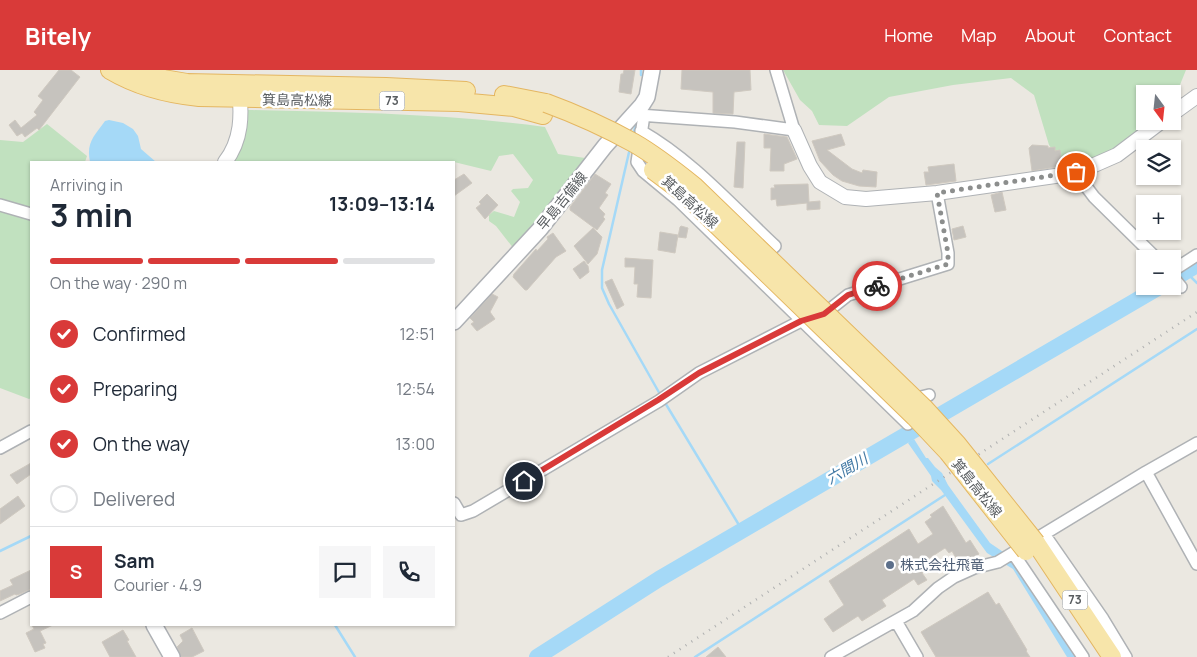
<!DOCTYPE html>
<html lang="en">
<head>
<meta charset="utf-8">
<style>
  body { margin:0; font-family:Manrope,"Noto Sans JP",sans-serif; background:#f6f6f7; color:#1f2937; height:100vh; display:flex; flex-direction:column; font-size:19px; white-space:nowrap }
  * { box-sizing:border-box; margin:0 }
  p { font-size:16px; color:#747a83 }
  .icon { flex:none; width:28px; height:28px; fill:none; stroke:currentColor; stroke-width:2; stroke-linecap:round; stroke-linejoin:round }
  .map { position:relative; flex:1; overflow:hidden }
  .drawer { position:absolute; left:30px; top:91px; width:425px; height:465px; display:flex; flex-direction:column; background:#fff; border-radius:0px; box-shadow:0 1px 4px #0004 }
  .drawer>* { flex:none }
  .needle { width:32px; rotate:165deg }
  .tools { position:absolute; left:1136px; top:15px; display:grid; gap:10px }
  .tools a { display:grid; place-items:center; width:45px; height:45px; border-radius:0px; background:#fff; box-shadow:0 1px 4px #0004; font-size:25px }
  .pin { position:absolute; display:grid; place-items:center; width:42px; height:42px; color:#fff; margin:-21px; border:2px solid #fff; border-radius:50%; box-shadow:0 1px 5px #0007 }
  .courier { position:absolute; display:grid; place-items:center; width:50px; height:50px; margin:-25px; border:4px solid #d93a39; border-radius:50%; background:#fff; color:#222; box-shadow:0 1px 6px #0007 }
  .headline em { font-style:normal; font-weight:700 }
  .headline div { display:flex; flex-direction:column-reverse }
  .headline { display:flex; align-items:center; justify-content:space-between; height:85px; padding:0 20px }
  h1 { font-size:32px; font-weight:700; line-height:38px }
  .bar { display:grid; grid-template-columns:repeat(4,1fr); gap:8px 5px; align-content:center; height:60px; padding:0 20px }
  .bar i { height:6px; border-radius:4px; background:#e0e1e3 }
  .bar .selected { background:#d93a39 }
  .bar p { grid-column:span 4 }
  .line { display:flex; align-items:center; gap:12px; padding:0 20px; border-top:1px solid #e0e1e3 }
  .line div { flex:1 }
  .round { display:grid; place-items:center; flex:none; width:52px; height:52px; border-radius:0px; background:#f6f6f7 }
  ol { padding:0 20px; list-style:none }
  li { display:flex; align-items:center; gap:15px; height:55px }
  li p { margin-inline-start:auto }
  li .icon { padding:5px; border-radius:50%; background:#d93a39; color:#fff; stroke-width:4 }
  li:last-child { color:#747a83 }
  li i { width:28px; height:28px; border:2px solid #e0e1e3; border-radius:50% }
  header { display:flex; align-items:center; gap:30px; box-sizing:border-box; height:70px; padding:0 25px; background:#d93a39; color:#fff }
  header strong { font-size:24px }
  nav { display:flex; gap:28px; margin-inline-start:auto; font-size:18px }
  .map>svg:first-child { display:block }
  .green { fill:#c1e1bf }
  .water { fill:#a5d9f7 }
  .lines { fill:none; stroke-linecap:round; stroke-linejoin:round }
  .stream { stroke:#a5d9f7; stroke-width:2.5 }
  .river { stroke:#a5d9f7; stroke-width:16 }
  .building { fill:#c6c3be; stroke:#cfc9c0 }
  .minor-casing { stroke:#afb2b5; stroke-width:14 }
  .tertiary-casing { stroke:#afb2b5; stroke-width:16 }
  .secondary-casing { stroke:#aeb1b5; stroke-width:18 }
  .primary-casing { stroke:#e4b661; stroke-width:20 }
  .minor { stroke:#fff; stroke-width:11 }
  .tertiary { stroke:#fff; stroke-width:14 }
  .secondary { stroke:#fff; stroke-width:15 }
  .primary { stroke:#f7e5aa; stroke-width:18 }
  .rail { stroke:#afb0b0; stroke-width:2.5; stroke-dasharray:1 6; stroke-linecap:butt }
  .primary-bridge-casing { stroke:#e4b661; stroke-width:20; stroke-linecap:butt }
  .primary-bridge { stroke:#f7e5aa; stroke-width:18 }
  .done { stroke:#8c8e8d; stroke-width:5; stroke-dasharray:0 9 }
  .route { stroke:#d93a39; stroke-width:6 }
  .service-dot { fill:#5c6f8a; stroke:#fff; stroke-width:2 }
  .labels { text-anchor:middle; stroke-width:5; stroke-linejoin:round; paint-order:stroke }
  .shield { fill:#fff; stroke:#8b8e90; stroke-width:1 }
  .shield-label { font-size:12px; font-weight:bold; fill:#595d60 }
  .street-label { font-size:14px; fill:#595d60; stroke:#fff }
  .service-label { font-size:14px; fill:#4e5e75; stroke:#fff; text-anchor:start }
  .water-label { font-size:15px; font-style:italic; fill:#457ba6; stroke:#fff }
</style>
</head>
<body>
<header>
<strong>Bitely</strong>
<nav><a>Home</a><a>Map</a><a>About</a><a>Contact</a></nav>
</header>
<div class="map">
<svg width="1197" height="587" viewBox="0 0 1197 587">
  <rect width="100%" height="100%" fill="#ebe8e1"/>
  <!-- green -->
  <path class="green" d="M 783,0 L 1186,0 L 1173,32 L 1172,24 L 1145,24 L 1145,51 L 1153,51 L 1115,80 L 1068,101 L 1049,75 L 1034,25 L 1011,8 L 953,15 L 889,27 L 847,56 L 819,55 L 812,41 L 800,30 Z
    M 248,40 C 347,42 447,44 545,57 L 558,84 L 585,88 L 534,159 L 514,179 L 496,156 L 489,151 L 489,145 L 494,141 L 514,147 L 520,132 L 511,121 L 513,119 L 528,118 L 533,110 L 513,84 L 499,86 L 491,101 L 454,92 L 233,92 C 243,76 245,62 245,43 Z
    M 47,54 L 87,86 L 85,92 L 31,92 L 31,328 L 29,329 L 0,318 L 0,70 L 23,72 Z"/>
  <!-- water -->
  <path class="water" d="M 109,50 L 123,53 L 133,59 L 138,66 L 141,79 L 156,92 L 90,92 C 86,73 94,66 105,51 Z
    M 914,369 L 926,388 L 928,388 L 935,397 L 942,403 L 948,415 L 990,473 L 1012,488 L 1079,587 L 1067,587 L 1013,499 L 987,483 L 941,420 L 932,411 L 931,406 L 908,373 Z"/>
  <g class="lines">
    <!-- stream -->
    <path class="stream" d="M 641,5 L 641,0
      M 633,65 L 636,54
      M 630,78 L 602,200 L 602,218 L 609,234 L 661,326
      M 1186,202 L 1197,213
      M 664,331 L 742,460
      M 906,365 L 912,373
      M 988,394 L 1197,259
      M 0,481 L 31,466
      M 335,555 L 355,587
      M 695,587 L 945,425"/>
    <!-- river -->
    <path class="river" d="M 1172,210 L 1197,195
      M 537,587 L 659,509 L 1161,216"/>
  </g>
  <!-- building -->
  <path class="building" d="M 59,0 L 71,0 L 80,7 L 39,60 L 37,58 L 25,67 L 22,63 L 17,66 L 9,55 L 15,50 L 21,58 L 37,45 L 34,42 L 43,30 L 38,26 Z
    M 624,0 L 635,0 L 631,24 L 619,22 L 621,4 L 623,4 Z
    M 682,0 L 750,0 L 751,20 L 734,22 L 733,44 L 713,43 L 713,22 L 681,19 Z
    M 764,64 L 787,67 L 797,89 L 784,94 L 784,101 L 770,101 L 771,78 L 764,78 Z
    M 841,64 L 845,75 L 827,80 L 852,99 L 862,103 L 863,100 L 877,102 L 876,117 L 859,116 L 842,111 L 833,105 L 820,91 L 812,71 Z
    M 737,72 L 745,72 L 743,118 L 734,117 Z
    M 1032,75 L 1048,76 L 1048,78 L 1055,77 L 1055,81 L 1060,80 L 1062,96 L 1032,101 L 1029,78 Z
    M 954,94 L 956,111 L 926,115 L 924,102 L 929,102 L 928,97 Z
    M 464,104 L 472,113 L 454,126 L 454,110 Z
    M 595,104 L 611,114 L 605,123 L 608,125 L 599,138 L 605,144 L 603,147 L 605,149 L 597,160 L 570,140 L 570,137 Z
    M 808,114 L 809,132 L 820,131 L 820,139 L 807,140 L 807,133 L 777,136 L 776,129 L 771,130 L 771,118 L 775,118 L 774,115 Z
    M 1002,122 L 1006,140 L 995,142 L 991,125 Z
    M 487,124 L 498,135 L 485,149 L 476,138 L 481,134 L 479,132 Z
    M 681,156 L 688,158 L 686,168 L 678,167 L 680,157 Z
    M 963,156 L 966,167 L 954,170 L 952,159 Z
    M 593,158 L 602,167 L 597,184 L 588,194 L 574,176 Z
    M 660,162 L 678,165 L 675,183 L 658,180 Z
    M 553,163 L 566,181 L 556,187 L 527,220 L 525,220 L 513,207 L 514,204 L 536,179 L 537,181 L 548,169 L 547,167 Z
    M 625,188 L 653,190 L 651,228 L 637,227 L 638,214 L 634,214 L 635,197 L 625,197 Z
    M 584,191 L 588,196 L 589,202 L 580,209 L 573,199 Z
    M 612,209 L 624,235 L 617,239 L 605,212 Z
    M 492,224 L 498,227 L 490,242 L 495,249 L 477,261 L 471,254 L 474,252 L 470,248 Z
    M 31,393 L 31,404 L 17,414 L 10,405 Z
    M 18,426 L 25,436 L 0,454 L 0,439 Z
    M 943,436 L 966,473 L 970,470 L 979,484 L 966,493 L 965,491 L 960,495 L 952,481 L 949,483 L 945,478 L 928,489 L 933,497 L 922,503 L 927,510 L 918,515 L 914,509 L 882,530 L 886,536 L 862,551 L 858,546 L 833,562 L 824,549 L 844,535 L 829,511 L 909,459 L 918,474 L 933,464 L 925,452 L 932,447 L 930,445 Z
    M 31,500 L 31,519 L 20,524 L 16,525 L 15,524 L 0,531 L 0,521 L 13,515 L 10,510 Z
    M 988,522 L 996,535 L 999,533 L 1027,580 L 1026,581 L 1030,587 L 936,587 L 921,562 Z
    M 32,555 L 53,555 L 40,561 L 46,573 L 43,574 L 45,578 L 35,582 L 26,563 L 34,559 Z
    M 192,558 L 204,581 L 192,587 L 181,587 L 177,577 L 183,571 L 180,565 Z
    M 123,560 L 129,570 L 127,571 L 136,587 L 110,587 L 102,572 Z
    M 718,577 L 726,587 L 706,587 Z"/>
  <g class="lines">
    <!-- minor casing -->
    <g class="minor-casing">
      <path id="minor" d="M 639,45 L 735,52 L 794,60 L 776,0
        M 644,45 L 637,92 L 643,101 L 678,130 L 908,354
        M 641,61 C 692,90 732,136 775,176 L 761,189
        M 1076,103 L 1094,127 L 1157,189
        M 0,135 L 31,144
        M 1172,201 L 1197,185
        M 1172,206 L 1181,217
        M 909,330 L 929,325
        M 0,378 L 31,361
        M 1146,402 L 1197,494
        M 454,433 L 461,445 L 473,441 L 659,331 L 699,303 L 801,251 L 824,244 L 848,225 L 948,194 L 948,183 L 937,123
        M 1044,464 L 1103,549 L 1126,587
        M 1013,483 L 1083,587
        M 0,543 L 31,527
        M 896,551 L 917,587
        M 831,587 L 913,541 L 938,518 L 954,507 L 974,498 L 998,492 L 1146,402 L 1197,373"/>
    </g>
    <!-- tertiary casing -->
    <g class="tertiary-casing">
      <path id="tertiary" d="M 1172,44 L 1197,26
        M 794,60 L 810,96 L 820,112 L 845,127 L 866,129 L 937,123 L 1076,103 L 1117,85 L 1162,51
        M 225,92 C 242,70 242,45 239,18"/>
    </g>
    <!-- secondary casing -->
    <g class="secondary-casing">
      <path id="secondary" d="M 454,252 L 540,159 L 605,76 L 642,35 L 647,27 L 652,0
        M 154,555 L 172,587"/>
    </g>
    <!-- primary casing -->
    <g class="primary-casing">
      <path id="primary" d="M 110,0 C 137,16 167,24 199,27 L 459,32 L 514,37 L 543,45
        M 136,0 L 163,9 L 187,13 L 386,17 L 466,21
        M 504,25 L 546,33
        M 1036,473 L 1112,587"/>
    </g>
    <!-- minor -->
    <use href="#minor" class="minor"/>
    <!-- tertiary -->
    <use href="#tertiary" class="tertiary"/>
    <!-- secondary -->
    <use href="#secondary" class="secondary"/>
    <!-- primary -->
    <use href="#primary" class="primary"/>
    <!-- rail -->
    <path class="rail" d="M 668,587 L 1197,242"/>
    <!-- primary-bridge casing -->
    <g class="primary-bridge-casing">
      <path id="primary-bridge" d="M 546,33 C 576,44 605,57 634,73 C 655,85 674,100 694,116 L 925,339 L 957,374 L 1036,473
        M 653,100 L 685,124 L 915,347 L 948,382 L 1026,481"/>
    </g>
    <!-- primary-bridge -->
    <use href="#primary-bridge" class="primary-bridge"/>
  </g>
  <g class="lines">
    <!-- done -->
    <path class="done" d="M 877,216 L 948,194 L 948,183 L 937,123 L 1076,102"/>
    <!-- route -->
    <path class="route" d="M 524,411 L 658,330 L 699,303 L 801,251 L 824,244 L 848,225 L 877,216"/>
  </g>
  <!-- markers -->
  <circle class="service-dot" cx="890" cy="495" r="5"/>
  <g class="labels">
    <!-- shield labels -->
    <g class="shield">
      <rect x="379.5" y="21.5" width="25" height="19" rx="4"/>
      <rect x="1062.5" y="520.5" width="25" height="19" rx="4"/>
    </g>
    <g class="shield-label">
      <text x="392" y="35">73</text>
      <text x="1075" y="534">73</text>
    </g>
    <!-- street labels -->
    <g class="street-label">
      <text transform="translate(297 30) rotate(1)" y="5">箕島高松線</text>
      <text transform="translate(562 131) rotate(-51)" y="5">早島吉備線</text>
      <text transform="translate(690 132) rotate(42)" y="5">箕島高松線</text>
      <text transform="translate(977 418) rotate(51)" y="5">箕島高松線</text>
    </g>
    <!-- service labels -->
    <g class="service-label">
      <text x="900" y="500">株式会社飛竜</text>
    </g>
    <!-- water labels -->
    <g class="water-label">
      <text transform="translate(847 399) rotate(-30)" y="5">六間川</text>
    </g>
  </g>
</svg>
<div class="tools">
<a><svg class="needle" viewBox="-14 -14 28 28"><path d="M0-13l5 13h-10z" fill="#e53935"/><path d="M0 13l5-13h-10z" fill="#747a83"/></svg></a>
<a><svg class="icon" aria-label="layers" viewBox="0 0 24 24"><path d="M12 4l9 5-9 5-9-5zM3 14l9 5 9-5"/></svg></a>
<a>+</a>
<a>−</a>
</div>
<div class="pin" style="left:1076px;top:102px;background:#ea580c"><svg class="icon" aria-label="bag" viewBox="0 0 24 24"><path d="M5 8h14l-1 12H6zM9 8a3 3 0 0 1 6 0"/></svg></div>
<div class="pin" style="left:524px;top:411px;background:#1f2937"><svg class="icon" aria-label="home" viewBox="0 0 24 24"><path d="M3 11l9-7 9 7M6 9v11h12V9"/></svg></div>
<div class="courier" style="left:877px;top:216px"><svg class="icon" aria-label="bike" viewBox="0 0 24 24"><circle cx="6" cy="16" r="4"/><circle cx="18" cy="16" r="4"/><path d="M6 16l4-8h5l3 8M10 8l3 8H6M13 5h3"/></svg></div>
<section class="drawer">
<div class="headline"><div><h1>3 min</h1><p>Arriving in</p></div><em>13:09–13:14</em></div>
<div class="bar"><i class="selected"></i><i class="selected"></i><i class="selected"></i><i></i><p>On the way · 290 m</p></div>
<ol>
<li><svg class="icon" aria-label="check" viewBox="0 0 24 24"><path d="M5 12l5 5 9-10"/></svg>Confirmed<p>12:51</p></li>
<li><svg class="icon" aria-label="check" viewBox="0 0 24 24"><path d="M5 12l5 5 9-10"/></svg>Preparing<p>12:54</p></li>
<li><svg class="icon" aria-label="check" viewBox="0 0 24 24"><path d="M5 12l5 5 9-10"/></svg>On the way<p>13:00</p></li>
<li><i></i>Delivered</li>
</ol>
<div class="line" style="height:90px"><b class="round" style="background:#d93a39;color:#fff">S</b><div><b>Sam</b><p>Courier · 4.9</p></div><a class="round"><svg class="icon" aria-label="chat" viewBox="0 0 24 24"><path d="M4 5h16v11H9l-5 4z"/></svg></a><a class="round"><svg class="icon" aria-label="phone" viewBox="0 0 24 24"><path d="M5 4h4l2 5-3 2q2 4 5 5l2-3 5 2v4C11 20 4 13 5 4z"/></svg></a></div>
</section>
</div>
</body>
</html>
